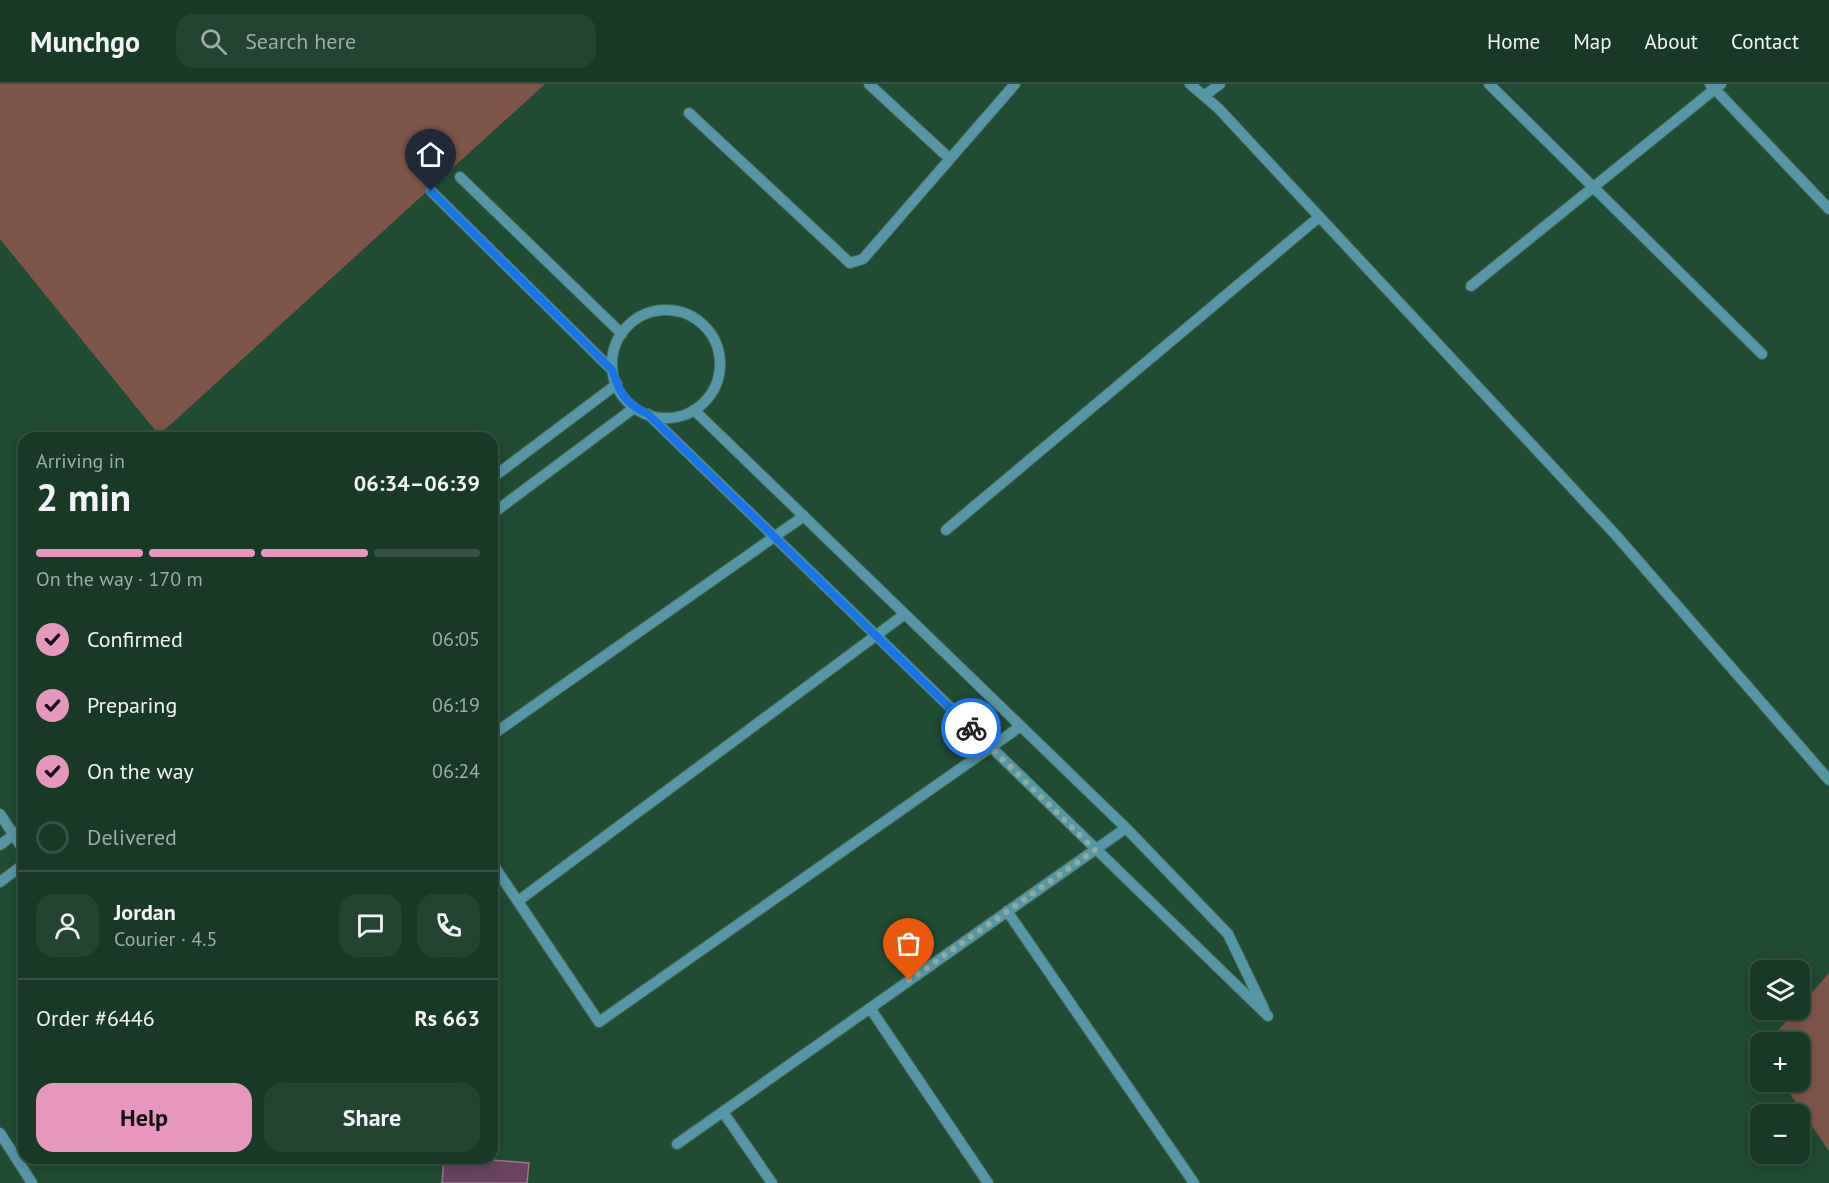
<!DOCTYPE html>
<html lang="en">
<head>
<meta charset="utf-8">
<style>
  body { margin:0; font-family:"PT Sans",sans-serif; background:#244432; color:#f1f3f6; height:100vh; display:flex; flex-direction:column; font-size:22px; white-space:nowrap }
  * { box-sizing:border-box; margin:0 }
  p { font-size:20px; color:#9eaca7 }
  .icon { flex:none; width:33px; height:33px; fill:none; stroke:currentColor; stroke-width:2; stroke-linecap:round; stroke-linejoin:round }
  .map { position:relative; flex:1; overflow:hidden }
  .side { position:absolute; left:18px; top:348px; width:480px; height:732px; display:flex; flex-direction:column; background:#173926; border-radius:18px; box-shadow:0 3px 15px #0003,0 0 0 2px #365343 }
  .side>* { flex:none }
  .fabs { position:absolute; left:1750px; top:876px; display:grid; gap:12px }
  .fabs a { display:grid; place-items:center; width:60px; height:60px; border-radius:12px; background:#173926; box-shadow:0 3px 15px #0003,0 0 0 2px #365343; font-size:30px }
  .pin { position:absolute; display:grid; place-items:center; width:51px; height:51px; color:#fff; margin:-62px -26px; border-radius:50% 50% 50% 0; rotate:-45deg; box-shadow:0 0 6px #0007 }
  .pin .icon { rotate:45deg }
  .courier { position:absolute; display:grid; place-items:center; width:60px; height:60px; margin:-30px; border:4px solid #1a73e8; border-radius:50%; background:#fff; color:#222; box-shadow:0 2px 8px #0007 }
  .overview em { font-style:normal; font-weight:800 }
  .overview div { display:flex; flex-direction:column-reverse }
  .overview { display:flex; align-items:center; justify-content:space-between; height:102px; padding:0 18px }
  h1 { font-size:39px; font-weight:800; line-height:45px }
  .bar { display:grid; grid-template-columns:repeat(4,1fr); gap:9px 6px; align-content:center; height:72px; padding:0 18px }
  .bar i { height:8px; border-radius:4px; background:#365343 }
  .bar .selected { background:#e797bd }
  .bar p { grid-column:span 4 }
  .line { display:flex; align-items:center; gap:15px; padding:0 18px; border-top:2px solid #365343 }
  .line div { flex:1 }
  .round { display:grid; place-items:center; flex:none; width:63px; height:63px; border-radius:18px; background:#244432 }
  ol { padding:0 18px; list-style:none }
  li { display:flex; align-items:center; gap:18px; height:66px }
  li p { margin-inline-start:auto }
  li .icon { padding:6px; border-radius:50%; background:#e797bd; color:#111; stroke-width:4 }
  li:last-child { color:#9eaca7 }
  li i { width:33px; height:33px; border:3px solid #365343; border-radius:50% }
  .action { display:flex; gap:12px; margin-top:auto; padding:12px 18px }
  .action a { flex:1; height:69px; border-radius:18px; background:#e797bd; color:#111; font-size:24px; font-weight:800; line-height:69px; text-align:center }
  .action a+a { background:#244432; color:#f1f3f6 }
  header { display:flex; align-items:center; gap:36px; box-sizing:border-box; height:84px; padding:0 30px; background:#173926; border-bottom:2px solid #365343 }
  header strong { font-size:28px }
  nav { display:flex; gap:33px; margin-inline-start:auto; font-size:21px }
  .search { width:420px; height:54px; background:#244432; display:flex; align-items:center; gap:15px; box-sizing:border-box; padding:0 21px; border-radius:18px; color:#9eaca7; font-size:22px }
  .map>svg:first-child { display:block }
  .green { fill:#805549 }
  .building { fill:#69435f; stroke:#9d7492; stroke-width:1.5 }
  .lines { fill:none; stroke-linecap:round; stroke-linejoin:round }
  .minor-casing { stroke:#416a53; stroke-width:12 }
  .minor { stroke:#5597a9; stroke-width:10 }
  .done { stroke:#8eac9a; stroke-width:6; stroke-dasharray:0 10.8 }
  .route { stroke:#1a73e8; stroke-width:8 }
</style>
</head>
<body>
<header>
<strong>Munchgo</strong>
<div class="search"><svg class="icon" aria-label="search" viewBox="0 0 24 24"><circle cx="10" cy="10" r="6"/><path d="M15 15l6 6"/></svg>Search here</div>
<nav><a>Home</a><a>Map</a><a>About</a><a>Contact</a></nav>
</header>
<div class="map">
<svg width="1829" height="1099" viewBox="0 0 1829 1099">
  <rect width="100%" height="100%" fill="#1f4c33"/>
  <!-- green -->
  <path class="green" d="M 0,0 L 545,0 L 159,351 L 0,155 Z
    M 1829,889 L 1829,1067 L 1782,998 L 1800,998 L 1800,958 L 1767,958 L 1797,926 L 1800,926 L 1800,922 Z"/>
  <!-- building -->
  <path class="building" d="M 444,1074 L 468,1074 L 529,1079 L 527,1099 L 442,1099 Z"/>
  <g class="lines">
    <!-- minor casing -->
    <g class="minor-casing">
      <path id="minor" d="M 869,0 L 950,75
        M 1190,0 L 1218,24 L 1614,449 L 1829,696
        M 1489,0 L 1762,270
        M 1710,0 L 1829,125
        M 1204,12 L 1220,0
        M 689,29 L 850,179 L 863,175 L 1015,0
        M 460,93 L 622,250
        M 431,107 L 612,286
        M 1471,202 L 1721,0
        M612 280a54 54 0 1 1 108 0a54 54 0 1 1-108 0Z
        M 694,326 L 1126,744 L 1228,850 L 1264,925
        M 648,330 L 1268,932
        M 492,394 L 617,300
        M 492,430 L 634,324
        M 946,446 L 1319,133
        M 492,651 L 804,432
        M 0,730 L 24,767
        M 0,761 L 24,743
        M 492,779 L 599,938 L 1021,642
        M 0,798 L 24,780
        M 518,817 L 905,530
        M 1007,827 L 1194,1099
        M 870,924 L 988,1099
        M 723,1028 L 772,1099
        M 0,1049 L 32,1099
        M 677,1060 L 1126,744"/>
    </g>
    <!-- minor -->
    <use href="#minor" class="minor"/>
  </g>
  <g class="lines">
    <!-- done -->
    <path class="done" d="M 909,896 L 1095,766 L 971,644"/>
    <!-- route -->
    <path class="route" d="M 431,107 L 612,286 C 620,310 626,320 648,330 L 971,644"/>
  </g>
</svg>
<div class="fabs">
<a><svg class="icon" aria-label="layers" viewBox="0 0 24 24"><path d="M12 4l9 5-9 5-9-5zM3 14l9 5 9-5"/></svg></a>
<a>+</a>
<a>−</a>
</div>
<div class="pin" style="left:909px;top:896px;background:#ea580c"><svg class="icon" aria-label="bag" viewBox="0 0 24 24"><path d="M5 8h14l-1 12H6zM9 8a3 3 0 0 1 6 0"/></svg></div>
<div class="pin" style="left:431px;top:107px;background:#1f2937"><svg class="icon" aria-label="home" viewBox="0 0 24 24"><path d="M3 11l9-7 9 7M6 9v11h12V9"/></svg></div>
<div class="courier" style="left:971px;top:644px"><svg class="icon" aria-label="bike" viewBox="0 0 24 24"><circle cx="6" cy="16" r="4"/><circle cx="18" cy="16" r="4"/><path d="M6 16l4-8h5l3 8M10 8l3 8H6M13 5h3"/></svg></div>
<section class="side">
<div class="overview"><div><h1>2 min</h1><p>Arriving in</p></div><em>06:34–06:39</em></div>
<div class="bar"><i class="selected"></i><i class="selected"></i><i class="selected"></i><i></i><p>On the way · 170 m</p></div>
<ol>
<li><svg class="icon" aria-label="check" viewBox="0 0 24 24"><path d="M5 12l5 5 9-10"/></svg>Confirmed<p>06:05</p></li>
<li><svg class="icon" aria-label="check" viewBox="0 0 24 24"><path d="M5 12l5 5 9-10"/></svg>Preparing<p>06:19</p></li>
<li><svg class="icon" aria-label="check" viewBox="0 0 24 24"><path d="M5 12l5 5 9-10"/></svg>On the way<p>06:24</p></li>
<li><i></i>Delivered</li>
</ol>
<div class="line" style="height:108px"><a class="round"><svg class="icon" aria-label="person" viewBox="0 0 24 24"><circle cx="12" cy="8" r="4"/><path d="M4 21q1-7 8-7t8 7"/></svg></a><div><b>Jordan</b><p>Courier · 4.5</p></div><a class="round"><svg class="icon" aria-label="chat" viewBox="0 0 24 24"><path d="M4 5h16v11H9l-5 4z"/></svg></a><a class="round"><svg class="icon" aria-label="phone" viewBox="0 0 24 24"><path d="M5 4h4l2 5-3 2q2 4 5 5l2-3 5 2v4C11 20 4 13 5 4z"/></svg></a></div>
<div class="line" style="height:78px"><div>Order #6446</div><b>Rs 663</b></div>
<div class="action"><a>Help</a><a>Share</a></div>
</section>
</div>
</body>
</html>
